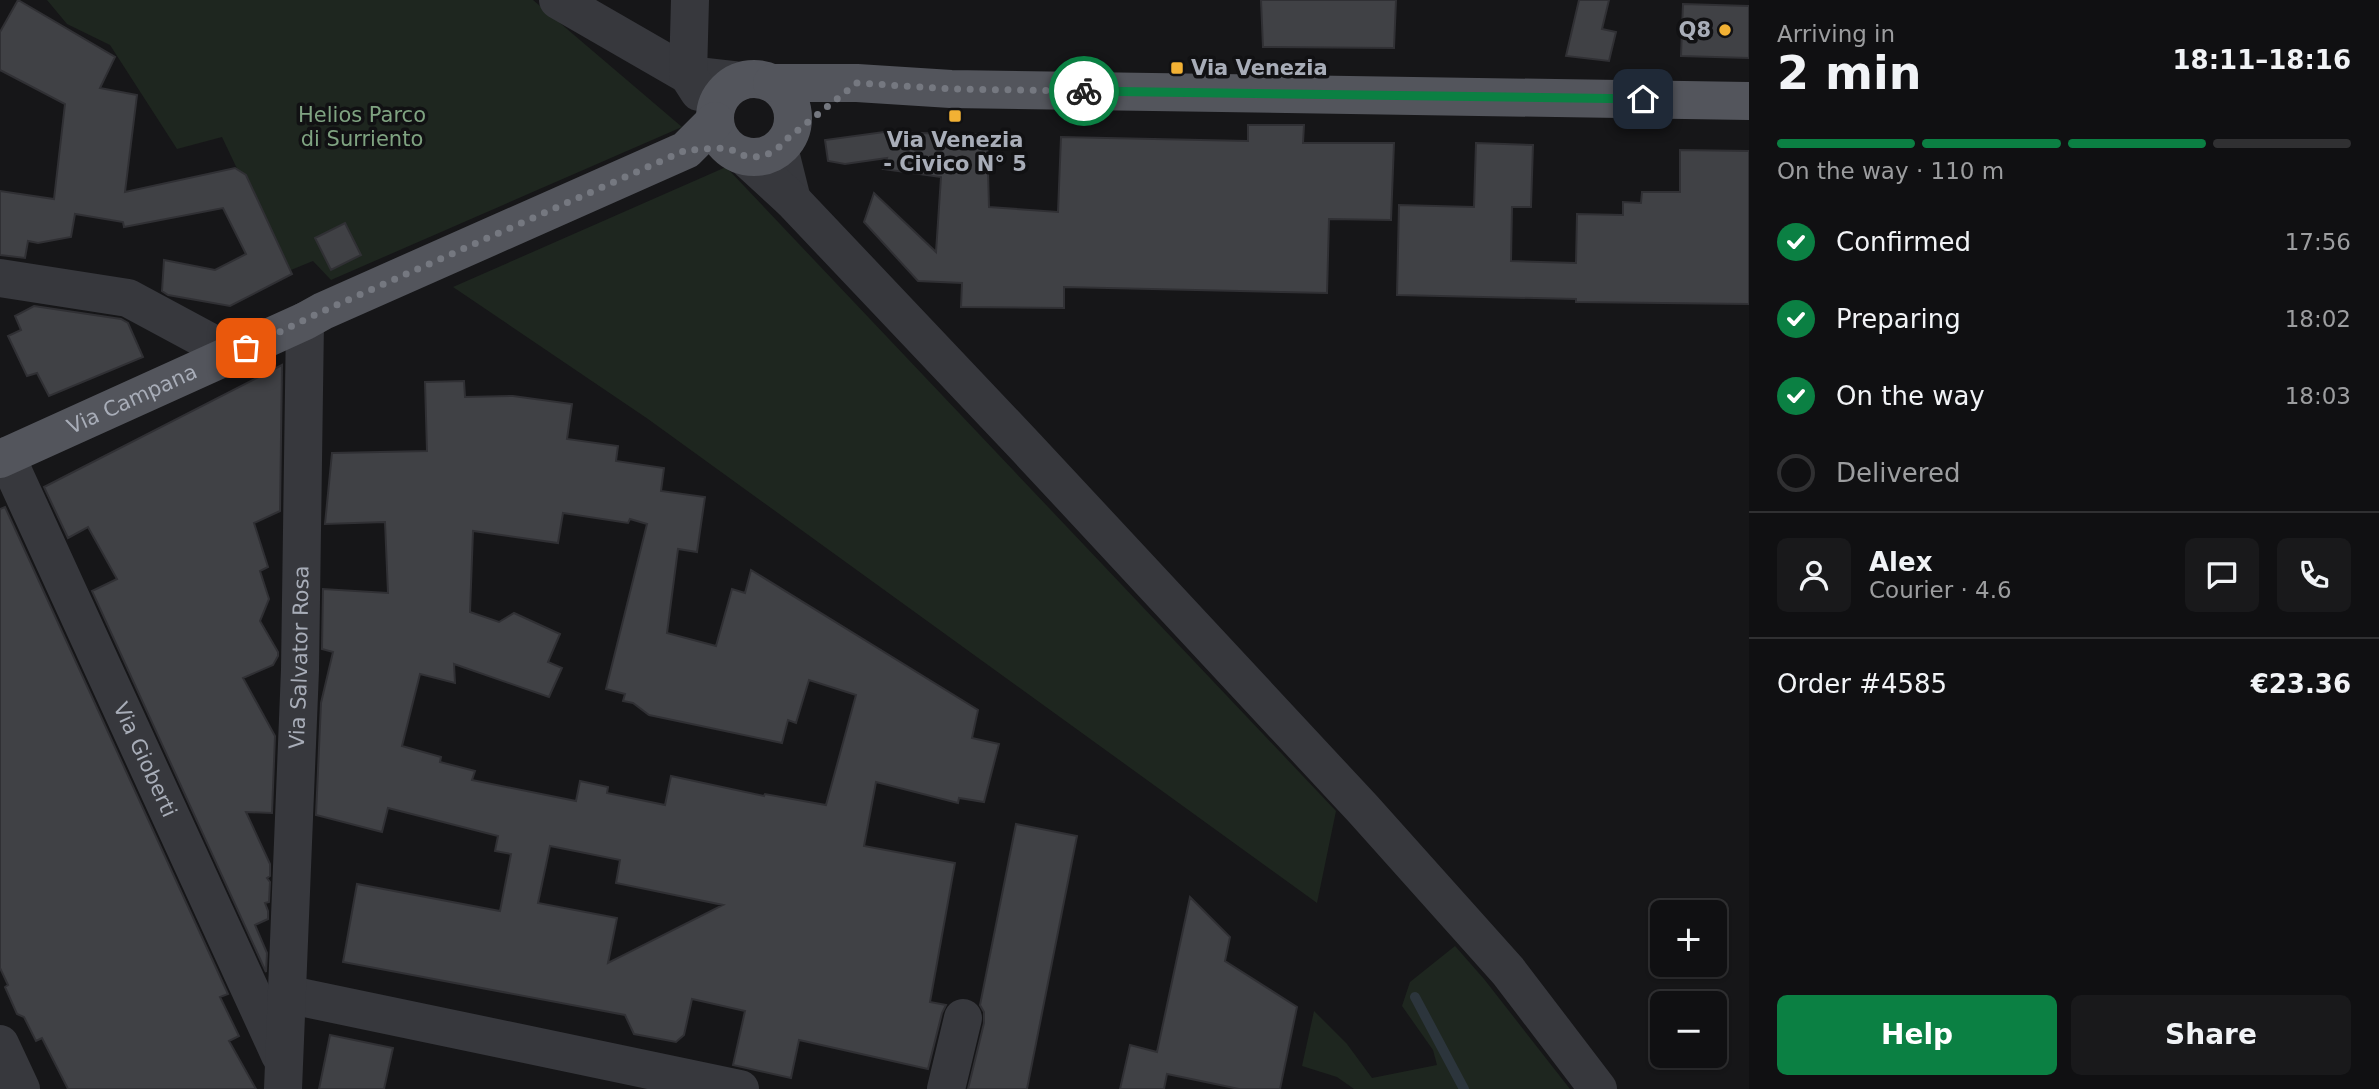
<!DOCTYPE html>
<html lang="en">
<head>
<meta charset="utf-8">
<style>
  body { margin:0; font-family:"DejaVu Sans",sans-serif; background:#19191b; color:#f1f3f6; height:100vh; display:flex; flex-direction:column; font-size:26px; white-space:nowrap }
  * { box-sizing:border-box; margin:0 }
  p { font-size:23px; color:#9c9d9f }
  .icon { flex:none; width:38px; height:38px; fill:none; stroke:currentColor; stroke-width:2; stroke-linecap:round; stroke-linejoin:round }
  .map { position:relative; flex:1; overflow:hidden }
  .sheet { display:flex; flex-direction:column; background:#101012; width:630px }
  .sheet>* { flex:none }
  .buttons { position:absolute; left:1650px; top:900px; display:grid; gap:14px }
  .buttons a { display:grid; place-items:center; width:77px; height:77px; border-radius:10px; background:#101012; box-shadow:0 2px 5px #0004,0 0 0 2px #303032; font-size:35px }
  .pin { position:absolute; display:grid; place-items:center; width:60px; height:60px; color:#fff; margin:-30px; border-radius:14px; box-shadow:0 4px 10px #0006 }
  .courier { position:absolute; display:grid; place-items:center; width:70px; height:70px; margin:-35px; border:5px solid #0b8043; border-radius:50%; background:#fff; color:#222; box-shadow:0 2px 9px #0007 }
  .summary em { font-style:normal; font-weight:600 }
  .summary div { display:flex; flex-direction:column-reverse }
  .summary { display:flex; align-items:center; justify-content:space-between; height:119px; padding:0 28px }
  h1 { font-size:46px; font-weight:600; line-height:52px }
  .bar { display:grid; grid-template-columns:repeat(4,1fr); gap:10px 7px; align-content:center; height:84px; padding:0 28px }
  .bar i { height:9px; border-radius:5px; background:#303032 }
  .bar .current { background:#0b8043 }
  .bar p { grid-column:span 4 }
  .line { display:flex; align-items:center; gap:18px; padding:0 28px; border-top:2px solid #303032 }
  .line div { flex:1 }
  .round { display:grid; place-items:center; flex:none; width:74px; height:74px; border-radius:10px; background:#19191b }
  ol { padding:0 28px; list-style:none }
  li { display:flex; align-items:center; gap:21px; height:77px }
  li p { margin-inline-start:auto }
  li .icon { padding:7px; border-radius:50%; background:#0b8043; color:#fff; stroke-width:4 }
  li:last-child { color:#9c9d9f }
  li i { width:38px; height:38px; border:4px solid #303032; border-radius:50% }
  .primary-button { display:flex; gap:14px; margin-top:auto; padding:14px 28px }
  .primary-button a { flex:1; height:80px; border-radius:10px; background:#0b8043; color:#fff; font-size:28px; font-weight:600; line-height:80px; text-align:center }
  .primary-button a+a { background:#19191b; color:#f1f3f6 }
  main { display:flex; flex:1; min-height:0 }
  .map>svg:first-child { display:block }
  .green { fill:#1e261f }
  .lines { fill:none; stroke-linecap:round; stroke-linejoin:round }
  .stream { stroke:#2c353c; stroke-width:10 }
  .building { fill:#404145; stroke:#303034; stroke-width:2; fill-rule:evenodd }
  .minor { stroke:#37383d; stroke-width:38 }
  .major { stroke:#53555c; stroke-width:38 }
  .done { stroke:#757880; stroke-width:7; stroke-dasharray:0 12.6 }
  .route { stroke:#0b8043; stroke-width:9 }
  .poi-dot { fill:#f2b134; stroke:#111113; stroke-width:2.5 }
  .labels { text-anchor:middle; stroke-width:7; stroke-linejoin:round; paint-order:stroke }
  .poi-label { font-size:21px; font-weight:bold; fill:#a8adb8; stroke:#111113; text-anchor:end }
  .park-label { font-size:21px; fill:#7fa381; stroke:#111113 }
  .street-label { font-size:21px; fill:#a8adb8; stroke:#111113 }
</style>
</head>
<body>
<main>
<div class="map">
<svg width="1749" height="1089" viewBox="0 0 1749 1089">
  <rect width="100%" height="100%" fill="#161618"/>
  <!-- green -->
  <path class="green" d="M 47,0 L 533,0 L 682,127 L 331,280 L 313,261 L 286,272 L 222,137 L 177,149 L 110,45 L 67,24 Z
    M 726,167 L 1336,811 L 1317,903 L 648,419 L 453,287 Z
    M 1455,946 L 1484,979 L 1570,1089 L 1354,1089 L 1337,1077 L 1302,1066 L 1314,1011 L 1347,1044 L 1372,1078 L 1437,1065 L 1433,1050 L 1402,1006 L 1410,982 Z"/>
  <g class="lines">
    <!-- stream -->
    <path class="stream" d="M 1415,997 L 1464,1089"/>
  </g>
  <!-- building -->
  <path class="building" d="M 18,0 L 115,57 L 100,88 L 137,95 L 125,192 L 235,168 L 246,175 L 292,274 L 230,306 L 168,295 L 162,291 L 164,260 L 215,270 L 246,254 L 223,208 L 124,227 L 123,222 L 75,214 L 71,237 L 38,243 L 28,241 L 25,258 L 0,255 L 0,191 L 54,199 L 65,104 L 0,70 L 0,32 Z
    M 1261,0 L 1396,0 L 1394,48 L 1263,47 Z
    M 1579,0 L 1609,0 L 1602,29 L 1616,32 L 1609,61 L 1566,56 Z
    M 1683,4 L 1749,6 L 1749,58 L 1681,56 Z
    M 1248,125 L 1304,125 L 1303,143 L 1394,143 L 1391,220 L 1329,219 L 1327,293 L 1064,287 L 1064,308 L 961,307 L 962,283 L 918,281 L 864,222 L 874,193 L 936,252 L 941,177 L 883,169 L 887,158 L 845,164 L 828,161 L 825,140 L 884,132 L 987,135 L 989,207 L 1058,212 L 1061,137 L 1248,141 Z
    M 1476,143 L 1533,145 L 1531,207 L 1512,207 L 1511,261 L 1576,263 L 1577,214 L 1623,215 L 1623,202 L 1641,203 L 1642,192 L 1680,192 L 1680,150 L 1749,151 L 1749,304 L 1576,302 L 1576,299 L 1397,295 L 1399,205 L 1474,207 Z
    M 345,223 L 361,255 L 331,270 L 315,238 Z
    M 34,306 L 121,319 L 128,323 L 143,357 L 49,396 L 37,373 L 27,376 L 8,336 L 21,330 L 15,316 Z
    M 282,365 L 280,511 L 254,523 L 268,567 L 260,571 L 269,599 L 260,621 L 278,652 L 278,656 L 273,665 L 243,678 L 275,736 L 272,813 L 246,812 L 270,864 L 270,876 L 267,878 L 270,882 L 269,902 L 265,903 L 268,911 L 268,919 L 255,925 L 267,953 L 266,972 L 92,591 L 117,579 L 88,527 L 68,538 L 44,487 Z
    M 464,381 L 465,397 L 513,396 L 572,404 L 567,439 L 618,446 L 616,461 L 664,468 L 661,491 L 705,497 L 697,552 L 678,549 L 667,633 L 716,646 L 732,589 L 745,593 L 751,570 L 978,710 L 972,738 L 999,744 L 984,802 L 959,798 L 958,803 L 876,782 L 864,846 L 955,863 L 930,1002 L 946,1005 L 942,1013 L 928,1069 L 799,1040 L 791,1078 L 733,1065 L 745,1011 L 692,999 L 684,1035 L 676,1042 L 634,1034 L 625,1015 L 343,962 L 357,884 L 500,911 L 511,854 L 495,851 L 498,836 L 388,808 L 382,832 L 316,815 L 321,703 L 333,652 L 322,649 L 323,589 L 388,593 L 385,522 L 325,524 L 332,453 L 427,451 L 425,382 ZM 563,513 L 628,523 L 630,519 L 647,524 L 606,689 L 625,694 L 623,701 L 633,703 L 649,715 L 782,743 L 788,720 L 796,723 L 809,680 L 856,695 L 826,805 L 765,794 L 764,796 L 671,776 L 665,805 L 607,793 L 608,787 L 580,781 L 576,801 L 472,780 L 475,771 L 440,762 L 441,757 L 402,746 L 420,674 L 455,683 L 454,664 L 549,697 L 562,668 L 548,662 L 560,634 L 514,613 L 499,622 L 470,612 L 473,531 L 558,543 ZM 550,846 L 620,860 L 616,883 L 723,905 L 608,963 L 617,918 L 538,903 Z
    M 5,507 L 228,994 L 220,997 L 239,1036 L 229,1041 L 256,1089 L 68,1089 L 42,1038 L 36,1041 L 24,1017 L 17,1014 L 5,987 L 8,985 L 0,968 L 0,509 Z
    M 1016,824 L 1077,836 L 1027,1089 L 968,1089 L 984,1023 L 984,1012 L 980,1005 Z
    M 1190,897 L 1230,937 L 1225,961 L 1297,1007 L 1280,1089 L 1239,1089 L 1167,1074 L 1164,1089 L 1120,1089 L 1130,1045 L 1157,1052 Z
    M 330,1035 L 393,1048 L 384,1089 L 319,1089 Z"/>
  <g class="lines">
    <!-- minor -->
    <g class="minor">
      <path d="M 558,0 L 688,75 L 741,81"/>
      <path d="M 690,0 L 688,75 L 699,92"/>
      <path d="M 779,148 L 792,200"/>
      <path d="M 743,155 L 792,200 L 1026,447 L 1363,809 L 1508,971 L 1598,1089"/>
      <path d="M 0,278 L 128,298 L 232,354"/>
      <path id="s1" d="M 6,456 L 280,1055"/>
      <path d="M 286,994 L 740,1089"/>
      <path d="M 0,1044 L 21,1089"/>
      <path id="s2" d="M 283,1089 L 300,670 L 305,321"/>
      <path d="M 946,1089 L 963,1018"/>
    </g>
    <!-- major -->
    <g class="major">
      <circle cx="754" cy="118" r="39"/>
      <path d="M 772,83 L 857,83 L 951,89 L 1749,101"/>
      <path id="s3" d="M 0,459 L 305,321 L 323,311 L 686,150 L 715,121"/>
    </g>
  </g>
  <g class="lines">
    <!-- done -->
    <path class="done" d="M 246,348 L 323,311 L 686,150 C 700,150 719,146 732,150 C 736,151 739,154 742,155 C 761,161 776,152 788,138 L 857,83 L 951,89 L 1084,91"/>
    <!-- route -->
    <path class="route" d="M 1084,91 L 1643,99"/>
  </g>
  <!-- markers -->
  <g class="poi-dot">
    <circle cx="1725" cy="30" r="7"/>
    <rect x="1170" y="61" width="14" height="14" rx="3.5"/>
    <rect x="948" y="109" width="14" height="14" rx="3.5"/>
  </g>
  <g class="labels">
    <!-- poi labels -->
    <g class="poi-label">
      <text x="1711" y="37">Q8</text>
      <text x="1191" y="75" text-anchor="start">Via Venezia</text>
      <text x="955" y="147" text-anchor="middle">Via Venezia<tspan x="955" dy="24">- Civico N° 5</tspan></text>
    </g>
    <!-- park labels -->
    <g class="park-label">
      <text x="362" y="122">Helios Parco<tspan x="362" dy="24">di Surriento</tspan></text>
    </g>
    <!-- street labels -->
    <g class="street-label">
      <text dy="7" stroke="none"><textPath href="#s3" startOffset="145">Via Campana</textPath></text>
      <text dy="7" stroke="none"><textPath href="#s2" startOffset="432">Via Salvator Rosa</textPath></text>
      <text dy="7" stroke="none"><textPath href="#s1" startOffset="334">Via Gioberti</textPath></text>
    </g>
  </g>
</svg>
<div class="buttons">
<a>+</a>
<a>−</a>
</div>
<div class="pin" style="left:246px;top:348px;background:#ea580c"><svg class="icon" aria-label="bag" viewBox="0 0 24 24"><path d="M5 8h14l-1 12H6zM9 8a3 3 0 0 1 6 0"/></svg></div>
<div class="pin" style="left:1643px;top:99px;background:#1f2937"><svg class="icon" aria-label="home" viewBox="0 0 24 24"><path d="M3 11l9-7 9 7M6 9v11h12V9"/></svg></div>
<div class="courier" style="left:1084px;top:91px"><svg class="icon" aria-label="bike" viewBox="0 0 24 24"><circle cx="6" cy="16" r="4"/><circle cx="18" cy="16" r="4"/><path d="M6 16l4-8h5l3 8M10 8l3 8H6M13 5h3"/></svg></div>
</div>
<section class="sheet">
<div class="summary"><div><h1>2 min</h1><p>Arriving in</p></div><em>18:11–18:16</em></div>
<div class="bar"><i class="current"></i><i class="current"></i><i class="current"></i><i></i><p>On the way · 110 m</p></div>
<ol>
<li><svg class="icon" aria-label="check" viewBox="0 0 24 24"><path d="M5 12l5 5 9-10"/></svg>Confirmed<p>17:56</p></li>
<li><svg class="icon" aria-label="check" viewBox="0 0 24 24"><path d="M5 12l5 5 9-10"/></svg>Preparing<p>18:02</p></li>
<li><svg class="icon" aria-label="check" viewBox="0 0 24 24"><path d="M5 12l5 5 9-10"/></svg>On the way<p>18:03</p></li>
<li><i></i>Delivered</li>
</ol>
<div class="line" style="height:126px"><a class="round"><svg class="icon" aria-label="person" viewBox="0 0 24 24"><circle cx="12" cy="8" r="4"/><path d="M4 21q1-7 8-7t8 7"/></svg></a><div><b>Alex</b><p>Courier · 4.6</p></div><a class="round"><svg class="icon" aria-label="chat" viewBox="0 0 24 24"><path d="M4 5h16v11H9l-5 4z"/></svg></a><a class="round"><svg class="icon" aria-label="phone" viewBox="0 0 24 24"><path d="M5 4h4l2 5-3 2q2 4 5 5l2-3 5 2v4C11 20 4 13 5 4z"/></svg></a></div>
<div class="line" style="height:91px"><div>Order #4585</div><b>€23.36</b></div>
<div class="primary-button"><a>Help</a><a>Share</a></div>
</section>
</main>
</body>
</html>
